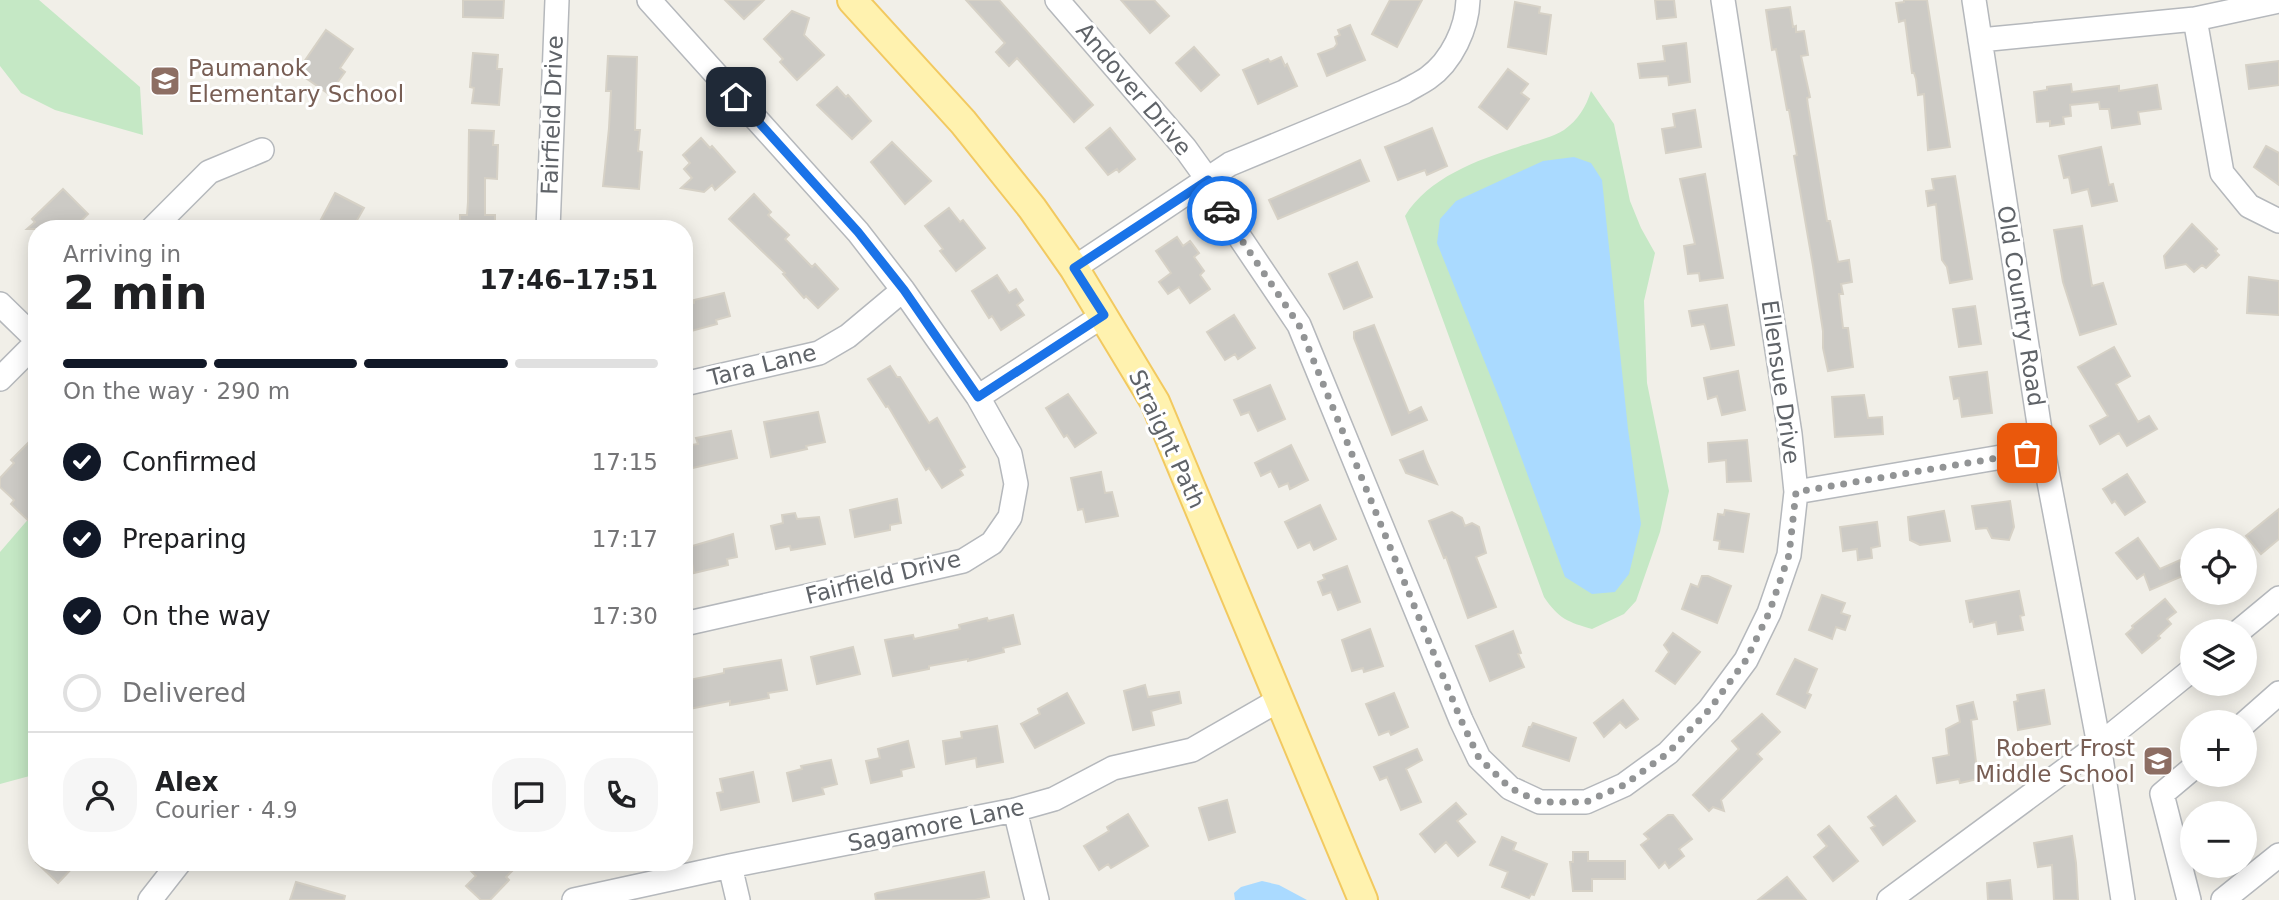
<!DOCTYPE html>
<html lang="en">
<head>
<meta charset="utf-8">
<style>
  body { margin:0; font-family:"DejaVu Sans",sans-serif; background:#f6f6f6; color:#202124; height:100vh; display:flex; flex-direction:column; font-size:26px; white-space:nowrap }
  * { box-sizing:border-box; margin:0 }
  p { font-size:23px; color:#757577 }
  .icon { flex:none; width:38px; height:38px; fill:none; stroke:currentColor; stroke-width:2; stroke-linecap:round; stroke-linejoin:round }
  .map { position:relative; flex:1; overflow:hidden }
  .sheet { position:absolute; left:28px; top:220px; width:665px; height:651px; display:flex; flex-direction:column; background:#fff; border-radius:28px; box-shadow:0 4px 18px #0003 }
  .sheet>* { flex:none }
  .buttons { position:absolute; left:2180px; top:528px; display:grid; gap:14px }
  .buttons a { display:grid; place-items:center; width:77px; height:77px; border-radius:50%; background:#fff; box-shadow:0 4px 18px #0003; font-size:35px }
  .pin { position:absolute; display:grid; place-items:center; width:60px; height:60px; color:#fff; margin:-30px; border-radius:14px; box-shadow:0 4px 10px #0006 }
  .courier { position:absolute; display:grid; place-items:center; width:70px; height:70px; margin:-35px; border:5px solid #1a73e8; border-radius:50%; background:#fff; color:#222; box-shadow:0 2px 9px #0007 }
  .headline em { font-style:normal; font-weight:600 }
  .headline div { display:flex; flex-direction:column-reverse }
  .headline { display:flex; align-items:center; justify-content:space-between; height:119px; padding:0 35px }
  h1 { font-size:46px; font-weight:600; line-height:52px }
  .bar { display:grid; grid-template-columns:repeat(4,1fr); gap:10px 7px; align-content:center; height:84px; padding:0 35px }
  .bar i { height:9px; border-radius:5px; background:#e0e0e0 }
  .bar .active { background:#111827 }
  .bar p { grid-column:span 4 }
  .line { display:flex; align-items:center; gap:18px; padding:0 35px; border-top:2px solid #e0e0e0 }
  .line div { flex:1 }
  .round { display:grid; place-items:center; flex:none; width:74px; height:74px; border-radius:28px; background:#f6f6f6 }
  ol { padding:0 35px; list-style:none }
  li { display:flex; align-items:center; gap:21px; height:77px }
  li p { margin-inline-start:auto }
  li .icon { padding:7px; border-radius:50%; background:#111827; color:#fff; stroke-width:4 }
  li:last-child { color:#757577 }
  li i { width:38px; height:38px; border:4px solid #e0e0e0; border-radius:50% }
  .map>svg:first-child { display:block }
  .green { fill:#c5e8c5 }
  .water { fill:#aadaff }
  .building { fill:#cccac5; stroke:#d6d1c6; stroke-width:2 }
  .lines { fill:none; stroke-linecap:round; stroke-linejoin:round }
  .minor-casing { stroke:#b5b8bc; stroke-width:26 }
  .major-casing { stroke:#f2c960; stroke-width:32 }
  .minor { stroke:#fff; stroke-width:23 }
  .major { stroke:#fff2af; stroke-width:28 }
  .done { stroke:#929495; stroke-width:7; stroke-dasharray:0 12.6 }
  .route { stroke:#1a73e8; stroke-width:9 }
  .labels { text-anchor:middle; stroke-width:6; stroke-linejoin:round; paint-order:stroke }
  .education-label { font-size:23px; fill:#785e54; stroke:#fff; text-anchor:start }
  .street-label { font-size:23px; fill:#5f6368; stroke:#fff }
</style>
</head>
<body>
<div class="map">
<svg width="2279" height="900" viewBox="0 0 2279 900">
  <rect width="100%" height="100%" fill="#f1efe8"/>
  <!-- green -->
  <path class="green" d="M 0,0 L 39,0 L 140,87 L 143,135 L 55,110 L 21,93 L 0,66 Z
    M 1591,91 L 1614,124 L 1630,201 L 1641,228 L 1655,253 L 1644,301 L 1647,383 L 1669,491 L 1660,532 L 1636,601 L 1624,614 L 1592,629 C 1568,622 1559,619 1544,597 L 1405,216 C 1428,178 1477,160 1518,147 C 1532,142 1551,138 1564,130 C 1578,120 1586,107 1591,91 Z
    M 37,509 L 37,774 L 0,784 L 0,552 Z"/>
  <!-- water -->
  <path class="water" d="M 1574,157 L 1591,163 L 1602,180 L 1628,429 L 1641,524 L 1629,574 L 1615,592 L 1592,594 L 1565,577 L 1502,405 L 1437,243 L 1440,219 L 1456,201 L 1543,161 Z
    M 1262,881 L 1279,885 L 1307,900 L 1235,900 L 1234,893 L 1241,887 Z"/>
  <!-- building -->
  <path class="building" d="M 463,0 L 504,0 L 503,18 L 463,17 Z
    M 725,0 L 764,0 L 744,19 Z
    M 966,0 L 999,0 L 1093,105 L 1074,122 L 1017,58 L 1009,66 L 996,52 L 1005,43 Z
    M 1121,0 L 1154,0 L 1169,16 L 1150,33 Z
    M 1390,0 L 1422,0 L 1397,47 L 1372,34 Z
    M 1655,0 L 1674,0 L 1676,17 L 1657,19 Z
    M 1904,0 L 1927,0 L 1950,147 L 1928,150 L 1924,94 L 1918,95 L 1916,79 L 1914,73 L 1912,73 L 1905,20 L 1899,22 L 1896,3 L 1904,2 Z
    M 1515,2 L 1540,7 L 1539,13 L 1551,15 L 1546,54 L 1508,47 Z
    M 1790,7 L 1793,27 L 1796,26 L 1796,32 L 1804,31 L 1808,55 L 1801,56 L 1810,97 L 1807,98 L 1808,106 L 1827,221 L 1830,221 L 1838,262 L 1849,260 L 1852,282 L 1841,284 L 1843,294 L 1839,294 L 1843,328 L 1848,328 L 1853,367 L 1828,371 L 1823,348 L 1823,331 L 1813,266 L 1794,156 L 1797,155 L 1789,110 L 1787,110 L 1776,49 L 1772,50 L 1766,10 Z
    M 792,11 L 809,18 L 804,35 L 824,55 L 797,80 L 780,62 L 783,59 L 764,39 Z
    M 1350,25 L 1365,60 L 1327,76 L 1318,54 L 1334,48 L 1337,44 L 1335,37 L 1340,35 L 1338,30 Z
    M 326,30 L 353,49 L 340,68 L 345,72 L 329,94 L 297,72 Z
    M 1686,43 L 1690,82 L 1669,85 L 1668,76 L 1640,78 L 1638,64 L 1665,61 L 1663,46 Z
    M 1194,47 L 1219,75 L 1201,91 L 1176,63 Z
    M 473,53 L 498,55 L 497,69 L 502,69 L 499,105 L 472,103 L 474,88 L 470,87 Z
    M 608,56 L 637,57 L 635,130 L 640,130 L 638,151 L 642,152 L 639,189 L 603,186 L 609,128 L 611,91 L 606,91 Z
    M 1281,57 L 1285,66 L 1287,64 L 1297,86 L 1258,104 L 1243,70 L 1268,59 L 1270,62 Z
    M 2279,61 L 2279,85 L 2249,89 L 2246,65 Z
    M 1508,69 L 1528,84 L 1521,93 L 1529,99 L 1507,129 L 1479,107 Z
    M 2071,84 L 2072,92 L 2119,86 L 2119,91 L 2157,85 L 2161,109 L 2138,112 L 2140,124 L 2112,128 L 2109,109 L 2100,109 L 2099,102 L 2070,105 L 2071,116 L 2063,117 L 2064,124 L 2050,126 L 2050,121 L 2037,122 L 2034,92 L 2047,90 L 2047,87 Z
    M 837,87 L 846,97 L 848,95 L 871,121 L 852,139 L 817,105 Z
    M 1695,110 L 1701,147 L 1666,153 L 1662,129 L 1675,127 L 1673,114 Z
    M 1110,128 L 1135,159 L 1119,172 L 1117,169 L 1108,175 L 1086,148 Z
    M 1432,128 L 1447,166 L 1427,175 L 1425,170 L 1398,180 L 1385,147 Z
    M 469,130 L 494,131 L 493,145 L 498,145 L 497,179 L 485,178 L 485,215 L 495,215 L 495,229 L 460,229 L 460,215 L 467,215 L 468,202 Z
    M 701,138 L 710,148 L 712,146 L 735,172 L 715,190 L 712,185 L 704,192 L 681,188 L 692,178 L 684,169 L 690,163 L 683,155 Z
    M 892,142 L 931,181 L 905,204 L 871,162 Z
    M 2266,146 L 2279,153 L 2279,185 L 2254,167 Z
    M 2101,147 L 2109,185 L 2113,184 L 2117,201 L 2092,206 L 2088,189 L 2072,193 L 2069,177 L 2064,178 L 2059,156 Z
    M 1360,160 L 1369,181 L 1278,219 L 1269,200 Z
    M 1705,174 L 1723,278 L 1700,281 L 1699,273 L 1688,274 L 1684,246 L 1695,244 L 1680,179 Z
    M 1955,176 L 1972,279 L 1950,283 L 1947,267 L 1942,260 L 1936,204 L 1928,206 L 1926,191 L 1934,190 L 1932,179 Z
    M 63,189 L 88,214 L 73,229 L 27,229 L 35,222 L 32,219 Z
    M 335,193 L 364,208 L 352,229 L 316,229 Z
    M 754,194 L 771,212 L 768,215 L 789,235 L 785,239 L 812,267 L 815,264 L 838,289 L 818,308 L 806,296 L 804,298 L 783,274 L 785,273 L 729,219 Z
    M 949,208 L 960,222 L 963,220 L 985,248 L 956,271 L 940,251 L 943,249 L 925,226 Z
    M 2192,224 L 2217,249 L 2215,251 L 2219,255 L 2206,268 L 2202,265 L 2194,272 L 2186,264 L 2166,268 L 2164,256 Z
    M 2082,226 L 2092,286 L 2103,283 L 2116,324 L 2080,335 L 2063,282 L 2054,230 Z
    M 1177,237 L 1183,246 L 1190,241 L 1199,253 L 1194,257 L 1204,271 L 1200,275 L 1210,289 L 1190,303 L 1179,287 L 1168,294 L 1159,282 L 1171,273 L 1156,251 Z
    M 1357,262 L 1372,297 L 1344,309 L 1329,274 Z
    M 997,275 L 1009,293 L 1016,289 L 1023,300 L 1017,305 L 1024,315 L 1001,330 L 992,316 L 989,318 L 972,291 Z
    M 2249,277 L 2279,281 L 2279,315 L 2247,313 Z
    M 724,293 L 730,316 L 716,320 L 717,324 L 684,333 L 684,305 L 694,303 L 694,300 Z
    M 1727,305 L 1734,345 L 1711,349 L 1705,326 L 1704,324 L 1692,326 L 1689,311 Z
    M 1975,306 L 1981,344 L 1959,347 L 1953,309 Z
    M 1234,315 L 1255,348 L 1238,359 L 1235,354 L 1225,360 L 1207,332 Z
    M 1374,325 L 1409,413 L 1421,407 L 1427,420 L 1392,435 L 1354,338 L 1354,332 Z
    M 2114,347 L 2130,376 L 2116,384 L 2138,422 L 2149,416 L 2157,429 L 2127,446 L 2119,433 L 2100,444 L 2090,426 L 2108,416 L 2078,367 Z
    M 890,366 L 897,377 L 900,377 L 929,423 L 937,418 L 965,467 L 960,470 L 963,475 L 942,488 L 929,468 L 926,470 L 888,406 L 886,407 L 868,379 Z
    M 1738,371 L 1745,410 L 1722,415 L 1717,396 L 1708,399 L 1704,378 Z
    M 1987,372 L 1992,413 L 1962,417 L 1959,398 L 1954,399 L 1950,377 Z
    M 1270,385 L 1285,419 L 1258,431 L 1249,412 L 1241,415 L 1234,400 Z
    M 1068,394 L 1096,433 L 1075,447 L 1067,435 L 1064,437 L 1046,408 Z
    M 1864,395 L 1868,418 L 1882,417 L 1883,434 L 1835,437 L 1832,397 Z
    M 818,412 L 825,442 L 806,446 L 807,449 L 771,457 L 764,422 Z
    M 731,431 L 737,458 L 688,469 L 684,446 L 698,444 L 696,438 Z
    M 37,434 L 37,529 L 11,504 L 14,500 L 0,487 L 0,478 L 14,463 L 11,460 Z
    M 1747,440 L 1751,481 L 1727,482 L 1726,460 L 1709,462 L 1708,443 Z
    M 1291,445 L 1308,480 L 1290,489 L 1288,483 L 1279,487 L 1271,471 L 1261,476 L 1255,463 Z
    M 1423,451 L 1427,462 L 1437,484 L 1406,473 L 1400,460 Z
    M 1101,472 L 1105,493 L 1112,492 L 1118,516 L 1086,522 L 1083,509 L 1078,510 L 1071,478 Z
    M 2127,474 L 2145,502 L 2125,515 L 2115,501 L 2112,503 L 2103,489 Z
    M 897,499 L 901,523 L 890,525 L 890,530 L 855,537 L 850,510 Z
    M 2010,501 L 2014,527 L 2009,540 L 1992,538 L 1987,528 L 1976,529 L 1972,506 Z
    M 1320,505 L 1336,539 L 1314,550 L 1310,542 L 1298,548 L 1285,522 Z
    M 2279,509 L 2279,539 L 2261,554 L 2246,536 Z
    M 1725,510 L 1749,514 L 1743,552 L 1719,549 L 1720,541 L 1714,540 L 1718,514 L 1724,515 Z
    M 1944,511 L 1950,541 L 1920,545 L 1910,540 L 1908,517 Z
    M 1452,512 L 1462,518 L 1465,526 L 1472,523 L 1479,527 L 1486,553 L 1476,557 L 1496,607 L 1468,618 L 1446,557 L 1444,558 L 1429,521 Z
    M 795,513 L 797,519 L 819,517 L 825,544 L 791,550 L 790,546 L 776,549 L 771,526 L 783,523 L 782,515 Z
    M 1877,522 L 1880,546 L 1871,548 L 1872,558 L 1858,560 L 1857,549 L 1843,551 L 1840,527 Z
    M 733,534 L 737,557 L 727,559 L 728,565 L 694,573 L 689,547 Z
    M 2138,538 L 2160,569 L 2180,560 L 2185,575 L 2150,590 L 2144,574 L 2137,579 L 2116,553 Z
    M 1347,566 L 1360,602 L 1338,610 L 1331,592 L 1323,595 L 1318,582 L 1325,579 L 1323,575 Z
    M 1702,576 L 1708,576 L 1731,586 L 1717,623 L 1682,609 L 1691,584 L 1698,587 Z
    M 2019,591 L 2024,615 L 2020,616 L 2023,630 L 1998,634 L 1996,622 L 1974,627 L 1973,621 L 1970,622 L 1966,601 Z
    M 1822,595 L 1845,603 L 1841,613 L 1850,616 L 1845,630 L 1836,627 L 1832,639 L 1809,630 Z
    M 2165,599 L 2176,612 L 2167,619 L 2171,624 L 2158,636 L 2160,638 L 2142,653 L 2126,634 L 2133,628 L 2132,626 Z
    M 1013,615 L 1020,644 L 1003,648 L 1004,652 L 968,661 L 968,659 L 929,666 L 929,669 L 893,676 L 885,640 L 913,635 L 914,639 L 960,629 L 959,625 L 987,618 L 988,621 Z
    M 1370,629 L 1383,666 L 1364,672 L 1363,668 L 1352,671 L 1342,640 Z
    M 1513,631 L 1521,653 L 1518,654 L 1524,667 L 1490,681 L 1476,646 Z
    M 1673,633 L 1700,652 L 1675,684 L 1656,671 L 1669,652 L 1664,645 Z
    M 853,647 L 860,674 L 817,684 L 811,657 Z
    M 1795,659 L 1817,669 L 1807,693 L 1811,695 L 1805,708 L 1777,694 Z
    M 781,660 L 787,690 L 768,693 L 769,698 L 730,705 L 730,701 L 684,710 L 684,681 L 724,673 L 724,669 Z
    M 1145,685 L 1148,697 L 1179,692 L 1181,703 L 1151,711 L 1154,725 L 1133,730 L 1124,691 Z
    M 2044,690 L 2050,724 L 2018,730 L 2014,702 L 2018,701 L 2017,695 Z
    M 1067,693 L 1084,723 L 1035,748 L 1021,724 L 1040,714 L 1038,709 Z
    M 1394,693 L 1408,727 L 1391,735 L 1389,731 L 1379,735 L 1366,704 Z
    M 1623,700 L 1638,719 L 1626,728 L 1620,722 L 1604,737 L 1594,723 Z
    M 1973,702 L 1977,719 L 1971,720 L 1978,779 L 1960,783 L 1959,779 L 1937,783 L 1933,758 L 1949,755 L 1946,729 L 1960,722 L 1957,706 Z
    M 1762,714 L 1780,732 L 1757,754 L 1762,759 L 1721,800 L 1724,811 L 1713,807 L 1709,811 L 1693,795 L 1739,749 L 1732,741 Z
    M 1533,723 L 1576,738 L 1569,761 L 1523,746 L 1529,727 L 1531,727 Z
    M 997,726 L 1003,762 L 977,767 L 976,758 L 946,764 L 943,741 L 962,738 L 961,732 Z
    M 908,741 L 914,767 L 901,770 L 902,776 L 871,783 L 866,761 L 880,758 L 878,749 Z
    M 1417,749 L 1422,760 L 1406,769 L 1421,802 L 1401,810 L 1387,777 L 1380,780 L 1374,767 Z
    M 831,760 L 837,784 L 822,788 L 824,794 L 793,801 L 787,773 L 802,769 L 801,766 Z
    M 753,772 L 759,802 L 721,810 L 717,793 L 723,792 L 720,779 Z
    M 1896,796 L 1915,821 L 1883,845 L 1871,828 L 1875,826 L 1868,817 Z
    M 1227,800 L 1235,832 L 1209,840 L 1199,808 Z
    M 1456,803 L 1466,814 L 1457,821 L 1475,842 L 1458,856 L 1446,842 L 1435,852 L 1420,834 Z
    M 1128,814 L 1148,846 L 1111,868 L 1108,864 L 1099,870 L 1084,846 L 1109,831 L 1107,827 Z
    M 1668,815 L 1673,815 L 1692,839 L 1679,849 L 1684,856 L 1669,868 L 1665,862 L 1659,868 L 1641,845 L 1649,839 L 1644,834 Z
    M 1829,826 L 1858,861 L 1833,881 L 1814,857 L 1827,846 L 1818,835 Z
    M 2072,836 L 2076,863 L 2078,900 L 2054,900 L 2052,865 L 2038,867 L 2034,843 Z
    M 1502,837 L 1516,843 L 1513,850 L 1547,864 L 1534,895 L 1531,894 L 1529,898 L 1502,887 L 1508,872 L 1490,865 Z
    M 1573,852 L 1588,852 L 1588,861 L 1625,861 L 1625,879 L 1592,879 L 1592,891 L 1573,891 L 1570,862 L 1573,862 Z
    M 37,863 L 77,863 L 58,883 Z
    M 463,863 L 520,863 L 506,877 L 509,880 L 490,900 L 481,900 L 466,886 L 476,876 Z
    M 984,872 L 989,897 L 975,900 L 876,900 L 875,894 L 877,893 Z
    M 1787,877 L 1806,900 L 1758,900 Z
    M 2010,880 L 2012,900 L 1988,900 L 1987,883 Z
    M 296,882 L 345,896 L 344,900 L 290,900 Z"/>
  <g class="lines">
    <!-- minor casing -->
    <g class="minor-casing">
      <path id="minor" d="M 649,0 L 858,232 L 903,290 L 978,397 L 1010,454 L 1016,484 L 1010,517 L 992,543 L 963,561 L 684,624
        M 1057,0 L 1185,148 L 1208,180 L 1218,205 L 1299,325 L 1461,720 L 1479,758 L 1510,788 L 1540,802 L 1586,802 L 1624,785 L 1668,753 L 1709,710 L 1746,660 L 1769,613 L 1789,555 L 1796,492 L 1790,434 L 1723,0
        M 1974,0 L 2043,450 L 2099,745 L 2123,900
        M 2195,19 L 2222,173 L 2249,206 L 2279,221
        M 1980,40 L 2195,19 L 2279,1
        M 152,229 L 209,172 L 262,150
        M 548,229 L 557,0
        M 1074,268 L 1230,164 L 1404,92 C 1412,87 1421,83 1428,78 C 1452,61 1467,28 1468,0
        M 0,304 L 37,340
        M 0,379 L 37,342
        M 684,384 L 819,353 L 848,336 L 903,290
        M 978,397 L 1104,315
        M 1796,492 L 2043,450
        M 2238,632 L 2279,598
        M 2245,723 L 2279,693
        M 1015,810 L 1037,900
        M 730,866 L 738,900
        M 150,900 L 179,863
        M 574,900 L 730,866 L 1015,810 L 1054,799 L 1113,768 L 1192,750 L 1279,700
        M 1889,900 L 2099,745 L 2193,669
        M 2189,900 L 2162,794 L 2193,768
        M 2223,900 L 2279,855"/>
    </g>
    <!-- major casing -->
    <g class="major-casing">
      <path id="major" d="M 852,0 L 963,122 L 1032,208 L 1074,268 L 1155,402 L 1363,900"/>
    </g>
    <!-- minor -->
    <use href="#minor" class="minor"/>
    <!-- major -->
    <use href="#major" class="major"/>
  </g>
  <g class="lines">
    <!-- done -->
    <path class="done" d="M 1222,211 L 1299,325 L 1461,720 L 1479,758 L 1510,788 L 1540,802 L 1586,802 L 1624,785 L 1668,753 L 1709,710 L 1746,660 L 1769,613 L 1789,555 L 1796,492 L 2027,453"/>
    <!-- route -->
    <path class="route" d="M 736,97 L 858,232 L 904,290 L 978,397 L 1104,315 L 1074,268 L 1208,180 L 1222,211"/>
  </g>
  <!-- icons -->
  <defs>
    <g id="school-square" transform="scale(1.575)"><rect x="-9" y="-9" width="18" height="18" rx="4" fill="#8d6e63" stroke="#fff"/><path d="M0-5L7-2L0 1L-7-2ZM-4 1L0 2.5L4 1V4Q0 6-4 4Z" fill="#fff"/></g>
  </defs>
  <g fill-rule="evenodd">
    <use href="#school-square" x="165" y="81"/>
    <use href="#school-square" x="2158" y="761"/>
  </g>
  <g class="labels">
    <!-- education labels -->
    <g class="education-label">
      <text x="188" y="76">Paumanok<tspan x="188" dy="26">Elementary School</tspan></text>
      <text x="2135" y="756" text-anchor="end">Robert Frost<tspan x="2135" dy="26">Middle School</tspan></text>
    </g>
    <!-- street labels -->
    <g class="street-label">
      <text transform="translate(1134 89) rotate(50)" y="8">Andover Drive</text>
      <text transform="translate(552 115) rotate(-88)" y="8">Fairfield Drive</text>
      <text transform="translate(2021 306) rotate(81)" y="8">Old Country Road</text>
      <text transform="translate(762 365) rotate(-14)" y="8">Tara Lane</text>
      <text transform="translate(1781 382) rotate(82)" y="8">Ellensue Drive</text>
      <text transform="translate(1167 439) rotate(65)" y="8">Straight Path</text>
      <text transform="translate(883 577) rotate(-14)" y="8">Fairfield Drive</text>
      <text transform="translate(936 825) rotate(-12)" y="8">Sagamore Lane</text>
    </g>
  </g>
</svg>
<div class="buttons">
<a><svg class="icon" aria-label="locate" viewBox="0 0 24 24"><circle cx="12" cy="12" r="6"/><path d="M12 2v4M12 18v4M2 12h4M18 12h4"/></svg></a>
<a><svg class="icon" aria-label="layers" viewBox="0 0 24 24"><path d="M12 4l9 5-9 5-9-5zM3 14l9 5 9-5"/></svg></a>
<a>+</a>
<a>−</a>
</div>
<div class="pin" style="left:2027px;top:453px;background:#ea580c"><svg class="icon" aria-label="bag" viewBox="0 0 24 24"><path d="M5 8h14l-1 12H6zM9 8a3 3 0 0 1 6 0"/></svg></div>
<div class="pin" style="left:736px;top:97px;background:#1f2937"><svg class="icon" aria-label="home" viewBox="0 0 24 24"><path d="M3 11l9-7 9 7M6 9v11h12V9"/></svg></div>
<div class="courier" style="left:1222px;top:211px"><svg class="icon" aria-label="car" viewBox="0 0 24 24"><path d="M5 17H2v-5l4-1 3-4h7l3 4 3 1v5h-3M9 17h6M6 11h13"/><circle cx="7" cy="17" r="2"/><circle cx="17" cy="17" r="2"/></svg></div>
<section class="sheet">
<div class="headline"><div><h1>2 min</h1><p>Arriving in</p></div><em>17:46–17:51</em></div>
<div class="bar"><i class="active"></i><i class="active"></i><i class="active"></i><i></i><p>On the way · 290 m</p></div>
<ol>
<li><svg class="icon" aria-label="check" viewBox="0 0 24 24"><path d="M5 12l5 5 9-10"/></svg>Confirmed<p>17:15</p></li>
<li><svg class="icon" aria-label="check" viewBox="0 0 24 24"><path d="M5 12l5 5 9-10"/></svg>Preparing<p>17:17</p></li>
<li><svg class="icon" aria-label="check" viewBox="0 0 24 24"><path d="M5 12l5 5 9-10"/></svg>On the way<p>17:30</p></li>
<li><i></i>Delivered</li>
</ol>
<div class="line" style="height:126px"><a class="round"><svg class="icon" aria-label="person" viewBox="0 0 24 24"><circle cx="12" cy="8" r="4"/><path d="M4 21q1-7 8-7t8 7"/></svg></a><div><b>Alex</b><p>Courier · 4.9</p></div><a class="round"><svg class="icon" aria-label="chat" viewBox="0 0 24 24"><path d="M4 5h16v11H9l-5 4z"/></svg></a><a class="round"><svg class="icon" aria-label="phone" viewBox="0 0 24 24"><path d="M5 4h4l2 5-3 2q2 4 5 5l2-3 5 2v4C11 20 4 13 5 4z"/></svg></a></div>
</section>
</div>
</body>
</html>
